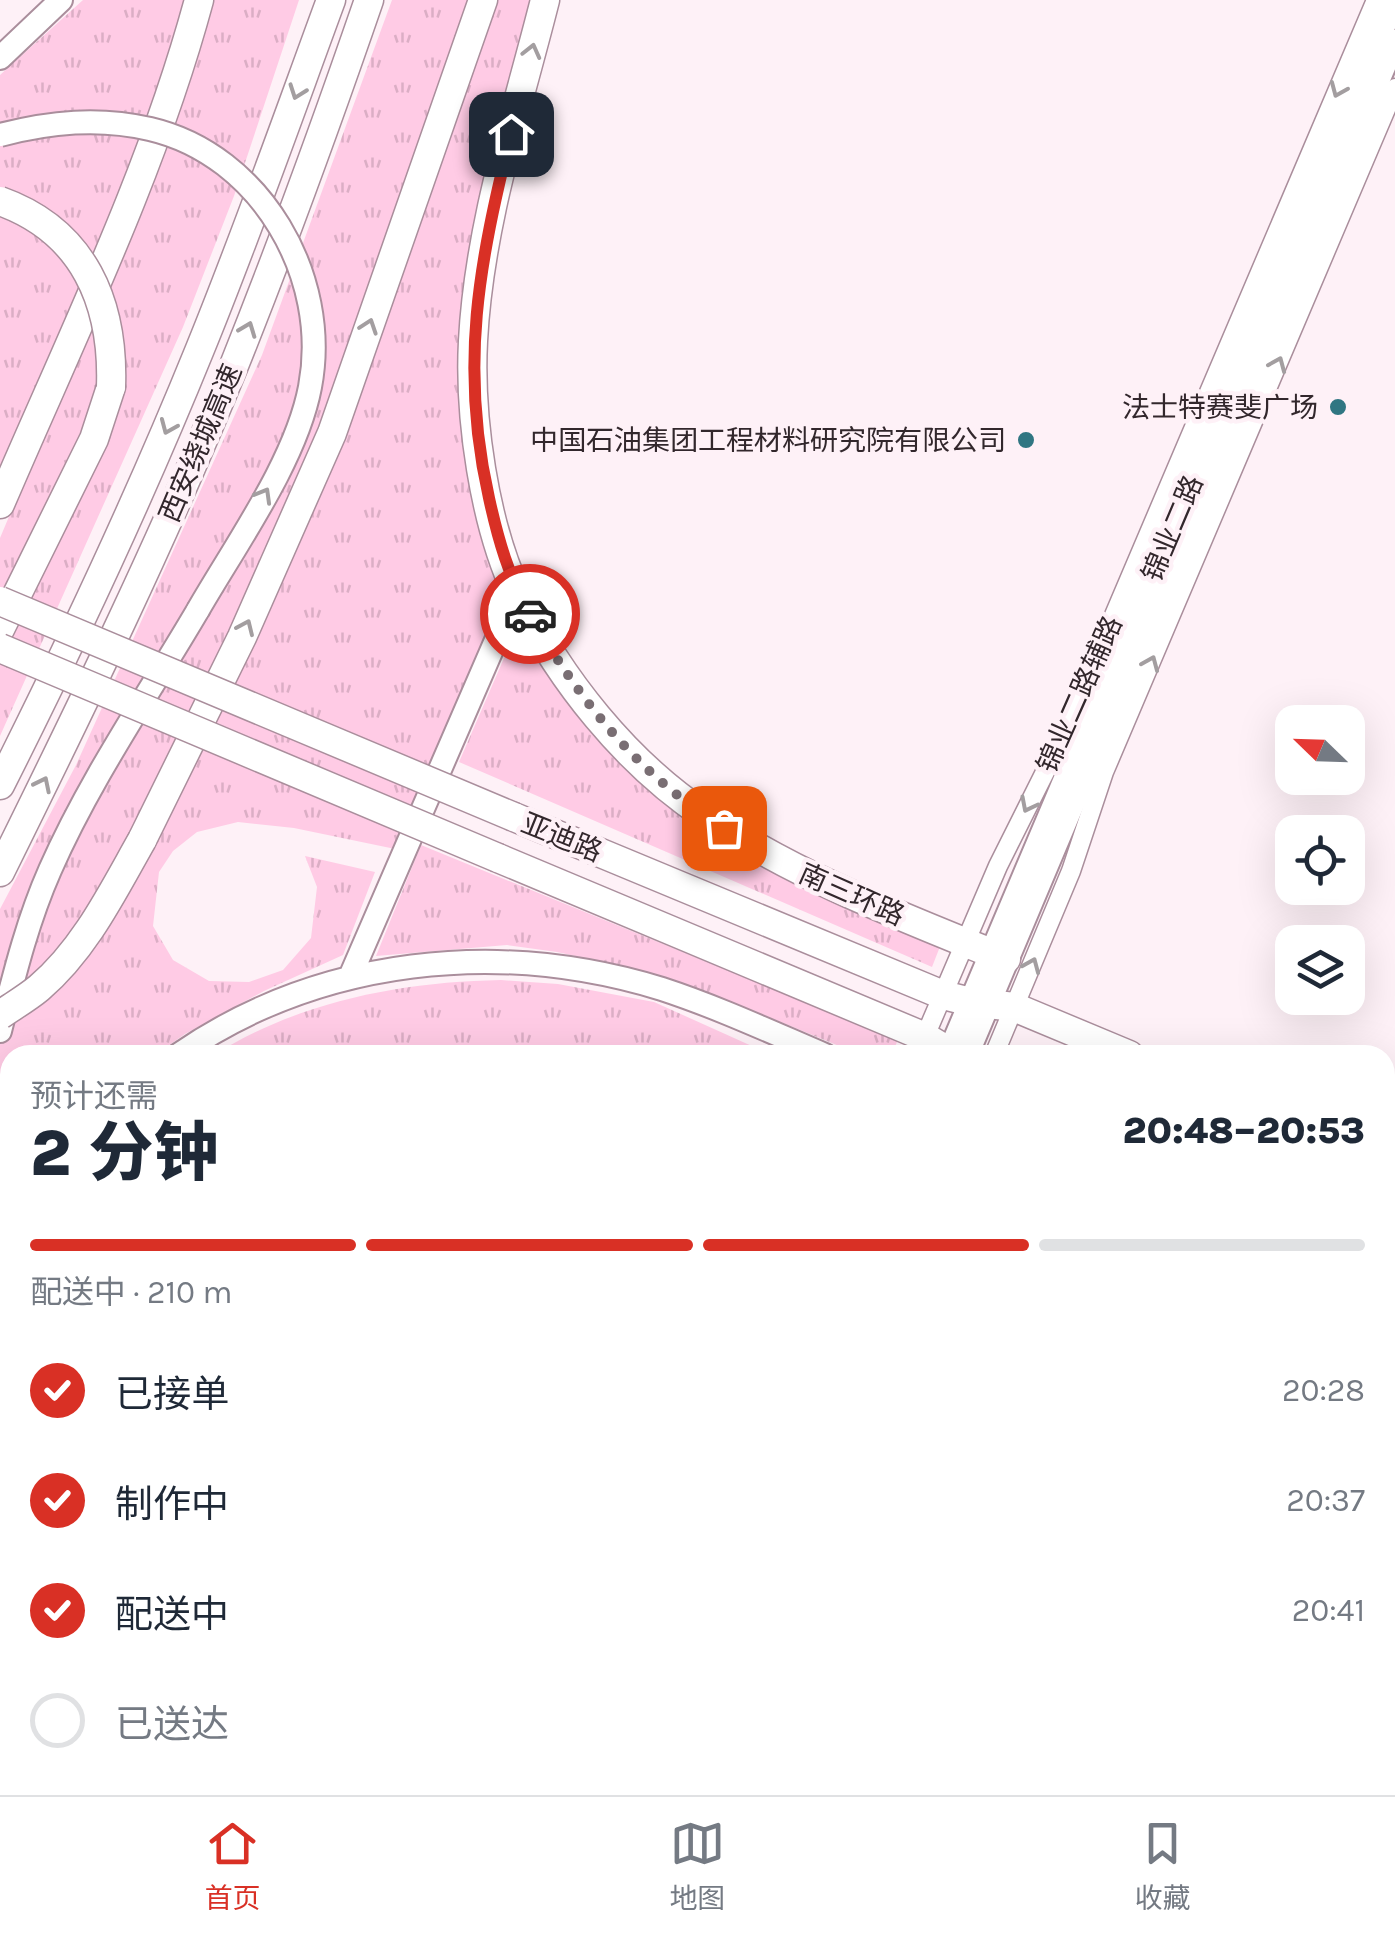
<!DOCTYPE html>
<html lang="zh">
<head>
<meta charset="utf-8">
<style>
  body { margin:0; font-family:Karla,"Noto Sans SC",sans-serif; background:#f2f2f3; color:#1f2937; height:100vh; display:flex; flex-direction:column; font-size:38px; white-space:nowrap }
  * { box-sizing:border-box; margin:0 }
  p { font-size:32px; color:#747a83 }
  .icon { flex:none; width:55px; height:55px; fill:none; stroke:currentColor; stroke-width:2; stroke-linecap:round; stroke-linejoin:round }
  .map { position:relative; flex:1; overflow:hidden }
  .side { position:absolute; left:0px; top:1045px; width:1395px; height:750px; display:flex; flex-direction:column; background:#fff; border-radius:30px 30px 0 0; box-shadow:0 10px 40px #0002 }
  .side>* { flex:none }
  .needle { width:65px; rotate:293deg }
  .controls { position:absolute; left:1275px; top:705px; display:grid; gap:20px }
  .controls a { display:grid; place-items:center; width:90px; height:90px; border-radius:20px; background:#fff; box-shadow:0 10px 40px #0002; font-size:50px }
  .pin { position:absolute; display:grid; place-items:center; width:85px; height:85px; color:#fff; margin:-42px; border-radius:20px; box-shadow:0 5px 15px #0006 }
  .courier { position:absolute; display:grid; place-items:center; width:100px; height:100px; margin:-50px; border:8px solid #d93025; border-radius:50%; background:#fff; color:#222; box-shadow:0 2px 12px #0007 }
  .overview em { font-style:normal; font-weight:800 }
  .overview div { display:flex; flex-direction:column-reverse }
  .overview { display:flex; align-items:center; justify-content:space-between; height:170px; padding:0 30px }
  h1 { font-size:65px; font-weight:800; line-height:75px }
  .bar { display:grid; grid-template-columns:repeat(4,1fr); gap:15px 10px; align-content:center; height:120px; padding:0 30px }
  .bar i { height:12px; border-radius:8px; background:#e0e1e3 }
  .bar .current { background:#d93025 }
  .bar p { grid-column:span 4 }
  ol { padding:0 30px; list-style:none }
  li { display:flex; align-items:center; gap:30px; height:110px }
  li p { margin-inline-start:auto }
  li .icon { padding:10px; border-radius:50%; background:#d93025; color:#fff; stroke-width:4 }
  li:last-child { color:#747a83 }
  li i { width:55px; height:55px; border:5px solid #e0e1e3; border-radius:50% }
  .tabs { display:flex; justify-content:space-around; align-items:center; height:140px; border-top:2px solid #e0e1e3; background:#fff; font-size:28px; color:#747a83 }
  .tabs a { display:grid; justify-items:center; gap:5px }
  .tabs .current { color:#d93025 }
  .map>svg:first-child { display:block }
  .grass { fill:url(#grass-tufts) }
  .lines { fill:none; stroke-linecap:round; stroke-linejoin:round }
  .minor-casing { stroke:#aa8e9c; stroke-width:21 }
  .major-casing { stroke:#aa8e9c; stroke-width:26 }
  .highway-casing { stroke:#aa8e9c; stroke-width:31 }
  .minor { stroke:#fff; stroke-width:18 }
  .major { stroke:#fff; stroke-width:22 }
  .highway { stroke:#fff; stroke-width:28 }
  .major-bridge-casing { stroke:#aa8e9c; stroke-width:26; stroke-linecap:butt }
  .highway-bridge-casing { stroke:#aa8e9c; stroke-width:31; stroke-linecap:butt }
  .major-bridge { stroke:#fff; stroke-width:22 }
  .highway-bridge { stroke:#fff; stroke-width:28 }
  .oneway { stroke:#a39ea0 }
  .done { stroke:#796e73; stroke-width:10; stroke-dasharray:0 18 }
  .route { stroke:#d93025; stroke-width:12 }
  .poi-dot { fill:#307682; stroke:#fef1f7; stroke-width:4 }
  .labels { text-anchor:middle; stroke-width:9; stroke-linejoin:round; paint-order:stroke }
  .poi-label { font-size:28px; fill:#32272c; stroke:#fef1f7; text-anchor:end }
  .street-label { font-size:28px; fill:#32272c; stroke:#fef1f7 }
</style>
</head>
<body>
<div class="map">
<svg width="1395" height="1795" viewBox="0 0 1395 1795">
  <defs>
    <pattern id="grass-tufts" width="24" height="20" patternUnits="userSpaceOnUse" patternTransform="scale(2.5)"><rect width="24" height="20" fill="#ffcbe5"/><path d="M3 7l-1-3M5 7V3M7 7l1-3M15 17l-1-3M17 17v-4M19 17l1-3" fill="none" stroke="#dbaec5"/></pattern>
  </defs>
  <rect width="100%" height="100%" fill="#fef1f7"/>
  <!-- grass -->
  <path class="grass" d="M 83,0 L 190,0 L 171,65 L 0,484 L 0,75 Z
    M 213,0 L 299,0 L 234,196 L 183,327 L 0,736 L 0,538 L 176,120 Z
    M 392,0 L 532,0 L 468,276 L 508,592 L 400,850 L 294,828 L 238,822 L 197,832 L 173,851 L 159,872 L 153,926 L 173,960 L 209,981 L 249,982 L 283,970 L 311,938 L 317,887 L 305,856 L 375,872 L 343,955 L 264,991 L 185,1034 L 155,1055 L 10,1055 L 10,1211 L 0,1227 L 0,909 L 76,765 L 262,355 Z
    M 521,619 L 607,741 L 941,944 L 932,967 L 459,762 Z
    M 421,845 L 898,1040 L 891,1055 L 861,1055 L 737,1004 L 642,971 L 557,952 L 507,945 L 376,956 Z
    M 501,980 L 558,984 L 654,1002 L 772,1055 L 214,1055 C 300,1001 401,982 501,980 Z
    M 10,1272 L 10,1472 L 0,1488 L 0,1292 Z"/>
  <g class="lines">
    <!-- minor casing -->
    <g class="minor-casing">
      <path id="minor" d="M 917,1055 L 998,866 L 1060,742 L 1376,0
        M 994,1055 L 1071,871 L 1104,772 L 1395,88
        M 616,1795 L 621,1785
        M 672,1795 L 676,1785"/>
    </g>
    <!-- major casing -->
    <g class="major-casing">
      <path id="major" d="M 0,58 L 61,0
        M 350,977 L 517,592
        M 0,1031 C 14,976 27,922 50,870 C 90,779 148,695 198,610
        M 178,1055 C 320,957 499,939 662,989 C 717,1007 771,1032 825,1055
        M 948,1055 L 1395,0
        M 967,1055 L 1395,41
        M 0,1250 L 10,1232
        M 633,1795 L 638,1785
        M 652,1795 L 656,1785"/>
    </g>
    <!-- highway casing -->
    <g class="highway-casing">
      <path id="highway" d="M 545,0 C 517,111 479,225 473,341 C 469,417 484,523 517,593 C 559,679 626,763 706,816 C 799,878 903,917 1006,959
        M 0,504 C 71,338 152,174 199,0
        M 0,629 L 94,439 L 111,387
        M 0,785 C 72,642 140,497 200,349 C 247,234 288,117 331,0
        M 514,817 L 943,995 L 971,1002 L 1014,1007 L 1129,1055
        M 142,840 L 242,637 L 332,433 L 483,0
        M 498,858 L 925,1037 L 955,1055
        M 0,872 C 83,704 165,536 235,363 C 283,243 327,122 369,0
        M 1385,1162 L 1395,1166
        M 1385,1245 L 1395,1249"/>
    </g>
    <!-- minor -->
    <use href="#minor" class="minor"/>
    <!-- major -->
    <use href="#major" class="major"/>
    <!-- highway -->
    <use href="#highway" class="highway"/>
    <!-- major-bridge casing -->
    <g class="major-bridge-casing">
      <path id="major-bridge" d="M 0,135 C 50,122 99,117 150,129 C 261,155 331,277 310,387 C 296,461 236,544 198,610"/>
    </g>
    <!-- highway-bridge casing -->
    <g class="highway-bridge-casing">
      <path id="highway-bridge" d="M 0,201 C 84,231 114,303 111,387
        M 0,601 L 514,817
        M 0,648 L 498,858
        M 0,1015 C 13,1006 27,998 39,988 C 85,949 113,891 142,840"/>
    </g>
    <!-- major-bridge -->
    <use href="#major-bridge" class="major-bridge"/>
    <!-- highway-bridge -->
    <use href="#highway-bridge" class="highway-bridge"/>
  </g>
  <!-- one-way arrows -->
  <defs><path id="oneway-chevron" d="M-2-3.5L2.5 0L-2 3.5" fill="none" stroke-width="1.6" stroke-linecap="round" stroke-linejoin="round" transform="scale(2.5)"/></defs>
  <g class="oneway">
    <use href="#oneway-chevron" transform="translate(532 51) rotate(-76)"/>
    <use href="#oneway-chevron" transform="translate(1338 90) rotate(113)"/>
    <use href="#oneway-chevron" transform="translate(297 92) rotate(110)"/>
    <use href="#oneway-chevron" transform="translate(369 326) rotate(-71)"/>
    <use href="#oneway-chevron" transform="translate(248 329) rotate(-69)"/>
    <use href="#oneway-chevron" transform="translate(1278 364) rotate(-67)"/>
    <use href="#oneway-chevron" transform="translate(168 427) rotate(113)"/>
    <use href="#oneway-chevron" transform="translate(264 495) rotate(-60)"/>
    <use href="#oneway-chevron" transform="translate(246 627) rotate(-66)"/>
    <use href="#oneway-chevron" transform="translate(1151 663) rotate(-67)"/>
    <use href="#oneway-chevron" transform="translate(43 784) rotate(-64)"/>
    <use href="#oneway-chevron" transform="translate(1028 805) rotate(117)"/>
    <use href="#oneway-chevron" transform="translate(1032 965) rotate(-67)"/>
  </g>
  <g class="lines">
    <!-- done -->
    <path class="done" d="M 530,614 C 579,700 638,775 724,828"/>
    <!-- route -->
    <path class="route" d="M 511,134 C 479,263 459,366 489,498 C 498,539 509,578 530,614"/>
  </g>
  <!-- markers -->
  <g class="poi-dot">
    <circle cx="1338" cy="407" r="10"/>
    <circle cx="1026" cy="440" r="10"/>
  </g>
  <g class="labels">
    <!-- poi labels -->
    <g class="poi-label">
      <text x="1318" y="417">法士特赛斐广场</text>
      <text x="1006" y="450">中国石油集团工程材料研究院有限公司</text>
    </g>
    <!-- street labels -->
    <g class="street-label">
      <text transform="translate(200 443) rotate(-67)" y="10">西安绕城高速</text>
      <text transform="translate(1172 528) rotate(-67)" y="10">锦业二路</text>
      <text transform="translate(1079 694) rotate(-66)" y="10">锦业二路辅路</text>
      <text transform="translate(562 837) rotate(22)" y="10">亚迪路</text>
      <text transform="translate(852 894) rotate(24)" y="10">南三环路</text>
    </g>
  </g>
</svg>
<div class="controls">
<a><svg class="needle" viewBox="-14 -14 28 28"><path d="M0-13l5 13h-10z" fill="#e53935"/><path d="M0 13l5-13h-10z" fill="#747a83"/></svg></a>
<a><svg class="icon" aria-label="locate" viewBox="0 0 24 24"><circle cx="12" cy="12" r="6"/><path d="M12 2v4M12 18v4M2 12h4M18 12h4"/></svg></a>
<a><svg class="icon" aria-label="layers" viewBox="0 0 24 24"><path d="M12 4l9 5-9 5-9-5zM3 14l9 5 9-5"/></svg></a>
</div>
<div class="pin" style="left:724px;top:828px;background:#ea580c"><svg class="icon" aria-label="bag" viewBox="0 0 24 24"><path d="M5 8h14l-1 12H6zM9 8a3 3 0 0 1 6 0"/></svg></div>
<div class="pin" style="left:511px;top:134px;background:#1f2937"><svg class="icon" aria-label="home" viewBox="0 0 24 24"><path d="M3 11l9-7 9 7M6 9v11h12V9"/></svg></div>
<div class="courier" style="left:530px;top:614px"><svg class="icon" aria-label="car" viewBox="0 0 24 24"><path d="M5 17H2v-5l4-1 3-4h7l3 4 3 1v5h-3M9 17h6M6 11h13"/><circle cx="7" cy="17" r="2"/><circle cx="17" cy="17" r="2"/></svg></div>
<section class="side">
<div class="overview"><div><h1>2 分钟</h1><p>预计还需</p></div><em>20:48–20:53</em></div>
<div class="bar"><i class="current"></i><i class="current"></i><i class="current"></i><i></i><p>配送中 · 210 m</p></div>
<ol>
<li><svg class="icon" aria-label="check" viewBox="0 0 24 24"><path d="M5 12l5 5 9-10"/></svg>已接单<p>20:28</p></li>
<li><svg class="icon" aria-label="check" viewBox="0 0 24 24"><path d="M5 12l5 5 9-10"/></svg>制作中<p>20:37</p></li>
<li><svg class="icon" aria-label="check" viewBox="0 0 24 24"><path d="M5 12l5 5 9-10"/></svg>配送中<p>20:41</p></li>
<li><i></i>已送达</li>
</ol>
</section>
</div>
<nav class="tabs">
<a class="current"><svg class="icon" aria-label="home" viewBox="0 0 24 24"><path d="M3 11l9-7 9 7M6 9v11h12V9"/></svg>首页</a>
<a><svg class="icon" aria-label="map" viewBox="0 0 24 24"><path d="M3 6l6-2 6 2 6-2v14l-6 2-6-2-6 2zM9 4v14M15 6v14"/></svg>地图</a>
<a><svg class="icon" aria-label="saved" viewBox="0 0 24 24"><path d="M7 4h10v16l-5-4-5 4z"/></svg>收藏</a>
</nav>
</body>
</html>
